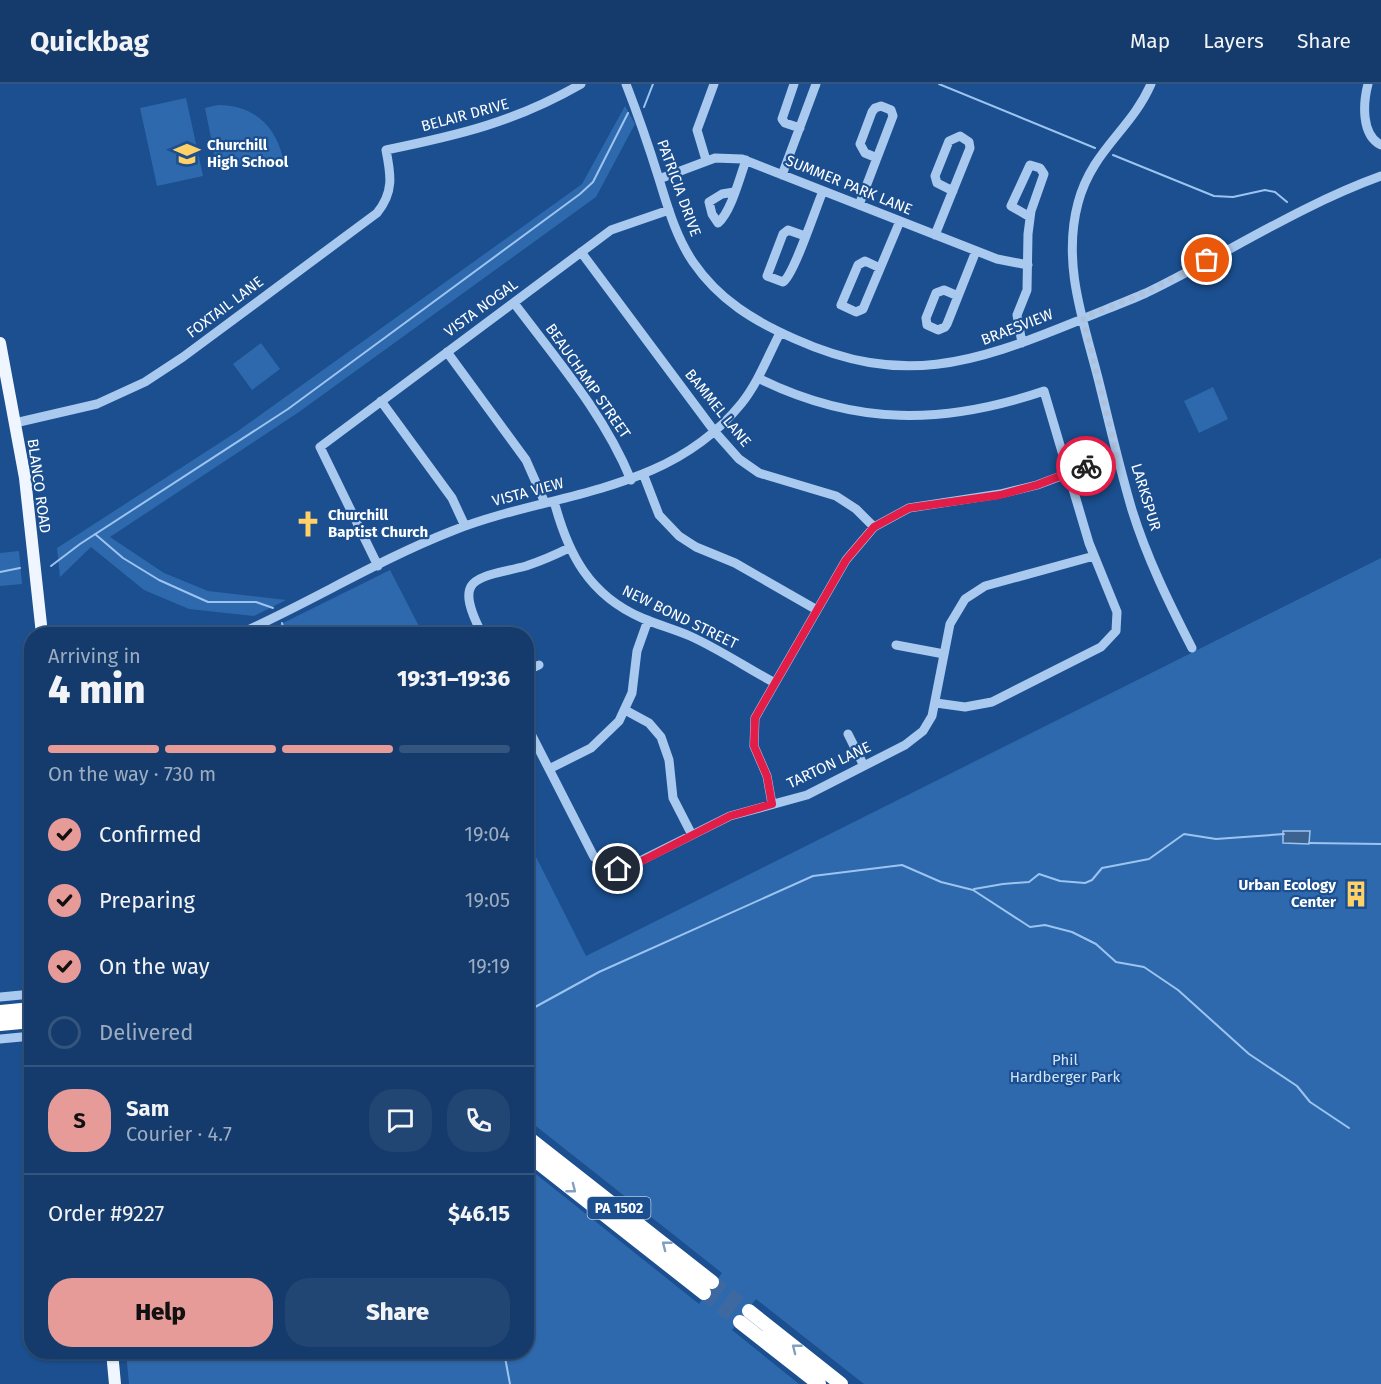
<!DOCTYPE html>
<html lang="en">
<head>
<meta charset="utf-8">
<style>
  body { margin:0; font-family:"Fira Sans",sans-serif; background:#214673; color:#f1f3f6; height:100vh; display:flex; flex-direction:column; font-size:22px; white-space:nowrap }
  * { box-sizing:border-box; margin:0 }
  p { font-size:20px; color:#9dadc1 }
  .icon { flex:none; width:33px; height:33px; fill:none; stroke:currentColor; stroke-width:2; stroke-linecap:round; stroke-linejoin:round }
  .map { position:relative; flex:1; overflow:hidden }
  .sheet { position:absolute; left:24px; top:543px; width:510px; height:732px; display:flex; flex-direction:column; background:#143b6b; border-radius:24px; box-shadow:0 2px 4px #0004,0 0 0 2px #33557e }
  .sheet>* { flex:none }
  .pin { position:absolute; display:grid; place-items:center; width:51px; height:51px; color:#fff; margin:-26px; border:3px solid #fff; border-radius:50%; box-shadow:0 2px 6px #0007 }
  .courier { position:absolute; display:grid; place-items:center; width:60px; height:60px; margin:-30px; border:4px solid #e11d48; border-radius:50%; background:#fff; color:#222; box-shadow:0 2px 8px #0007 }
  .head em { font-style:normal; font-weight:800 }
  .head div { display:flex; flex-direction:column-reverse }
  .head { display:flex; align-items:center; justify-content:space-between; height:102px; padding:0 24px }
  h1 { font-size:39px; font-weight:800; line-height:45px }
  .bar { display:grid; grid-template-columns:repeat(4,1fr); gap:9px 6px; align-content:center; height:72px; padding:0 24px }
  .bar i { height:8px; border-radius:4px; background:#33557e }
  .bar .on { background:#e69b98 }
  .bar p { grid-column:span 4 }
  .line { display:flex; align-items:center; gap:15px; padding:0 24px; border-top:2px solid #33557e }
  .line div { flex:1 }
  .round { display:grid; place-items:center; flex:none; width:63px; height:63px; border-radius:24px; background:#214673 }
  ol { padding:0 24px; list-style:none }
  li { display:flex; align-items:center; gap:18px; height:66px }
  li p { margin-inline-start:auto }
  li .icon { padding:6px; border-radius:50%; background:#e69b98; color:#111; stroke-width:4 }
  li:last-child { color:#9dadc1 }
  li i { width:33px; height:33px; border:3px solid #33557e; border-radius:50% }
  .primary-button { display:flex; gap:12px; margin-top:auto; padding:12px 24px }
  .primary-button a { flex:1; height:69px; border-radius:24px; background:#e69b98; color:#111; font-size:24px; font-weight:800; line-height:69px; text-align:center }
  .primary-button a+a { background:#214673; color:#f1f3f6 }
  header { display:flex; align-items:center; gap:36px; box-sizing:border-box; height:84px; padding:0 30px; background:#143b6b; border-bottom:2px solid #33557e }
  header strong { font-size:28px }
  nav { display:flex; gap:33px; margin-inline-start:auto; font-size:21px }
  .map>svg:first-child { display:block }
  .green { fill:#2e69ad }
  .water { fill:#3c6290; stroke:#9cc4f0; stroke-width:1.5 }
  .lines { fill:none; stroke-linecap:round; stroke-linejoin:round }
  .stream { stroke:#9cc4f0; stroke-width:2 }
  .highway-tunnel { stroke:#3d69a0; stroke-width:14; stroke-dasharray:14 7; stroke-linecap:butt }
  .minor { stroke:#a9c9ee; stroke-width:9 }
  .major { stroke:#f0f6ff; stroke-width:12 }
  .highway { stroke:#fff; stroke-width:14 }
  .oneway { stroke:#829ec1 }
  .done { stroke:#afc1d8; stroke-width:6; stroke-dasharray:0 10.8 }
  .route { stroke:#e11d48; stroke-width:8 }
  .labels { text-anchor:middle; stroke-width:4.5; stroke-linejoin:round; paint-order:stroke }
  .shield { fill:#1b4f8f; stroke:#bbcadd; stroke-width:1.5 }
  .shield-label { font-size:14px; font-weight:bold; fill:#fff }
  .street-label { font-size:15px; fill:#fff; stroke:#1b4f8f }
  .poi-label { font-size:15px; font-weight:bold; fill:#fff; stroke:#1b4f8f; text-anchor:start }
  .park-label { font-size:15px; fill:#cfe3fa; stroke:#1b4f8f }
</style>
</head>
<body>
<header>
<strong>Quickbag</strong>
<nav><a>Map</a><a>Layers</a><a>Share</a></nav>
</header>
<div class="map">
<svg width="1381" height="1300" viewBox="0 0 1381 1300">
  <rect width="100%" height="100%" fill="#1b4f8f"/>
  <!-- green -->
  <path class="green" d="M 186,14 L 203,92 L 157,102 L 140,24 Z
    M 218,21 C 253,21 275,41 283,74 L 222,87 L 217,84 L 205,24 Z
    M 625,22 L 635,40 L 596,113 L 299,328 L 110,453 L 164,489 L 208,507 L 286,516 L 254,532 L 189,525 L 144,506 L 91,463 L 60,493 L 57,464 L 238,347 L 582,100 Z
    M 261,259 L 280,285 L 252,306 L 233,280 Z
    M 1213,303 L 1228,335 L 1199,349 L 1184,317 Z
    M 19,467 L 22,500 L 0,502 L 0,469 Z
    M 1381,474 L 1381,1300 L 864,1300 L 756,1215 L 732,1246 L 799,1300 L 129,1300 L 126,1268 L 526,1268 L 527,1083 L 699,1220 L 722,1189 L 527,1035 L 527,755 L 586,872 Z
    M 390,486 L 423,550 L 276,550 L 273,544 Z"/>
  <!-- water -->
  <path class="water" d="M 1283,747 L 1310,747 L 1309,760 L 1283,759 Z"/>
  <g class="lines">
    <!-- stream -->
    <path class="stream" d="M 939,0 L 1095,64
      M 644,23 L 653,0
      M 1113,71 L 1214,112 L 1233,113 L 1265,106 L 1275,108 L 1287,118
      M 95,450 L 123,474 L 159,496 L 208,518 L 256,518 L 273,524
      M 51,482 L 80,460 L 288,325 L 580,110 L 593,98 L 628,29
      M 0,488 L 20,484
      M 282,539 L 285,550
      M 1309,759 L 1381,760
      M 974,805 L 1003,800 L 1029,798 L 1039,790 L 1060,797 L 1085,799 L 1092,796 L 1102,784 L 1149,775 L 1184,750 L 1216,755 L 1284,750
      M 526,928 L 599,888 L 813,792 L 902,781 L 941,798 L 973,806 L 1030,843 L 1045,841 L 1072,848 L 1096,860 L 1116,878 L 1144,883 L 1178,906 L 1249,970 L 1297,1002 L 1310,1018 L 1349,1044
      M 504,1268 L 510,1300"/>
    <!-- highway-tunnel -->
    <path class="highway-tunnel" d="M 712,1198 L 749,1227
      M 704,1209 L 740,1238"/>
    <!-- minor -->
    <path class="minor" d="M 626,0 C 638,31 649,63 659,95 C 668,124 676,153 693,178 C 719,216 754,237 795,255 C 902,303 972,280 1075,238 C 1099,228 1123,219 1146,209 C 1225,171 1298,122 1381,92
      M 794,0 L 782,35 L 785,39 L 800,44
      M 1151,0 C 1131,46 1092,66 1078,119 C 1062,179 1083,236 1098,294 C 1109,338 1119,382 1132,426 C 1147,474 1169,519 1192,564
      M 1368,0 C 1363,19 1361,51 1381,61
      M 706,76 L 697,46 L 714,0
      M 782,91 L 816,0
      M 659,95 L 715,74 L 742,75 L 997,175 L 1028,181
      M 734,108 L 722,110 L 709,118 L 712,130 L 718,139 C 731,128 740,93 746,76
      M 859,121 L 893,32 L 891,26 L 881,22 L 875,24 L 872,28 L 860,60 L 865,69 L 877,74
      M 935,151 L 970,64 L 969,58 L 960,52 L 949,57 L 935,92 L 937,99 L 953,107
      M 805,152 L 788,146 L 783,150 L 767,192 L 783,198 C 794,191 816,123 823,107
      M 581,168 L 715,348 L 739,375 L 759,389 L 836,412 L 856,425 L 874,443
      M 880,184 L 865,177 L 858,181 L 841,221 L 856,228 L 863,225 L 900,137
      M 958,212 L 944,206 L 936,209 L 926,234 L 927,241 L 938,246 L 945,243 L 947,240 L 976,167
      M 514,219 C 557,276 604,330 631,396
      M 1022,259 L 1017,231 L 1027,206 L 1028,150 L 1031,127 L 1044,90 L 1040,84 L 1030,81 L 1011,122 L 1030,133
      M 447,268 L 526,376 L 545,419
      M 758,294 C 855,342 943,341 1044,307 L 1089,459 L 1117,528 L 1116,547 L 1101,563 L 992,618 L 965,623 L 936,619
      M 381,317 L 452,414 L 465,442
      M 15,339 L 97,320 L 145,298 L 183,273 L 377,129 C 394,108 391,91 386,66 C 459,51 515,38 581,0
      M 644,392 L 659,431 L 679,452 L 696,463 L 735,479 L 817,526
      M 554,417 C 568,470 589,511 642,534 C 658,541 674,545 690,552 C 719,565 747,584 775,599
      M 378,482 L 320,363 L 611,146 L 669,126
      M 239,550 C 311,518 378,476 452,447 C 553,407 667,411 741,320 C 758,299 768,272 780,249
      M 482,550 C 451,490 478,495 526,482 C 541,477 555,471 569,464
      M 896,561 L 944,570
      M 526,587 L 539,581
      M 625,626 L 649,639 L 661,653 L 669,676 L 673,714 L 692,751
      M 526,640 L 594,773 L 609,783 L 630,782 L 730,732 L 807,711 L 905,661 L 923,647 L 932,632 L 950,540 L 965,515 L 985,502 L 1094,472
      M 848,650 L 864,682
      M 549,685 L 591,664 L 619,637 L 632,609 L 637,567 L 648,536
      M 772,720 L 767,692 L 754,662 L 755,634 L 846,476 L 874,443 L 909,424 L 1000,410 L 1037,401 L 1117,371
      M 0,913 L 32,910
      M 0,955 L 32,952"/>
    <!-- major -->
    <path class="major" d="M 0,259 L 25,394 L 42,550
      M 112,1268 L 115,1300"/>
    <!-- highway -->
    <path class="highway" d="M 0,928 L 32,925
      M 0,940 L 32,937
      M 526,1052 L 712,1198
      M 526,1069 L 704,1209
      M 749,1227 L 841,1300
      M 740,1238 L 819,1300"/>
  </g>
  <!-- one-way arrows -->
  <defs><path id="oneway-chevron" d="M-2-3.5L2.5 0L-2 3.5" fill="none" stroke-width="1.6" stroke-linecap="round" stroke-linejoin="round" transform="scale(1.5)"/></defs>
  <g class="oneway">
    <use href="#oneway-chevron" transform="translate(572 1105) rotate(38)"/>
    <use href="#oneway-chevron" transform="translate(666 1161) rotate(-142)"/>
    <use href="#oneway-chevron" transform="translate(796 1264) rotate(-142)"/>
  </g>
  <g class="lines">
    <!-- done -->
    <path class="done" d="M 1086,382 L 1117,371 L 1083,234 L 1147,208 L 1207,176"/>
    <!-- route -->
    <path class="route" d="M 618,785 L 630,783 L 730,732 L 772,720 L 767,692 L 754,662 L 755,634 L 846,476 L 874,443 L 909,424 L 1000,411 L 1037,401 L 1086,382"/>
  </g>
  <!-- icons -->
  <defs>
    <g id="school-bare" transform="scale(2.07)"><path d="M0-5L7-2L0 1L-7-2ZM-4 1L0 2.5L4 1V4Q0 6-4 4Z" fill="#ffd166" stroke="#1b4f8f" stroke-width="2.5" paint-order="stroke"/></g>
    <g id="church-bare" transform="scale(2.07)"><path d="M-1.2-6h2.4v3.5h3.3v2.4h-3.3V6h-2.4V-.1h-3.3v-2.4h3.3Z" fill="#ffd166" stroke="#1b4f8f" stroke-width="2.5" paint-order="stroke"/></g>
    <g id="building-bare" transform="scale(2.07)"><path d="M-4-6H4V6H1V3H-1V6H-4ZM-2.5-4.3h1.7v1.8h-1.7ZM.8-4.3h1.7v1.8H.8ZM-2.5-1h1.7V.8h-1.7ZM.8-1h1.7V.8H.8Z" fill="#ffd166" stroke="#1b4f8f" stroke-width="2.5" paint-order="stroke"/></g>
  </defs>
  <g fill-rule="evenodd">
    <use href="#school-bare" x="187" y="70"/>
    <use href="#church-bare" x="308" y="440"/>
    <use href="#building-bare" x="1356" y="810"/>
  </g>
  <g class="labels">
    <!-- shield labels -->
    <rect class="shield" x="587.5" y="1113" width="63" height="22" rx="4.5"/>
    <g class="shield-label">
      <text x="619" y="1129">PA 1502</text>
    </g>
    <!-- street labels -->
    <g class="street-label">
      <text transform="translate(465 31) rotate(-15)" y="5">BELAIR DRIVE</text>
      <text transform="translate(849 101) rotate(22)" y="5">SUMMER PARK LANE</text>
      <text transform="translate(679 104) rotate(70)" y="5">PATRICIA DRIVE</text>
      <text transform="translate(225 223) rotate(-37)" y="5">FOXTAIL LANE</text>
      <text transform="translate(481 224) rotate(-36)" y="5">VISTA NOGAL</text>
      <text transform="translate(1017 243) rotate(-21)" y="5">BRAESVIEW</text>
      <text transform="translate(588 297) rotate(55)" y="5">BEAUCHAMP STREET</text>
      <text transform="translate(718 324) rotate(51)" y="5">BAMMEL LANE</text>
      <text transform="translate(39 402) rotate(82)" y="5">BLANCO ROAD</text>
      <text transform="translate(528 408) rotate(-15)" y="5">VISTA VIEW</text>
      <text transform="translate(1146 413) rotate(73)" y="5">LARKSPUR</text>
      <text transform="translate(680 533) rotate(26)" y="5">NEW BOND STREET</text>
      <text transform="translate(829 681) rotate(-25)" y="5">TARTON LANE</text>
    </g>
    <!-- poi labels -->
    <g class="poi-label">
      <text x="207" y="66">Churchill<tspan x="207" dy="17">High School</tspan></text>
      <text x="328" y="436">Churchill<tspan x="328" dy="17">Baptist Church</tspan></text>
      <text x="1336" y="806" text-anchor="end">Urban Ecology<tspan x="1336" dy="17">Center</tspan></text>
    </g>
    <!-- park labels -->
    <g class="park-label">
      <text x="1065" y="981">Phil<tspan x="1065" dy="17">Hardberger Park</tspan></text>
    </g>
  </g>
</svg>
<div class="pin" style="left:1207px;top:176px;background:#ea580c"><svg class="icon" aria-label="bag" viewBox="0 0 24 24"><path d="M5 8h14l-1 12H6zM9 8a3 3 0 0 1 6 0"/></svg></div>
<div class="pin" style="left:618px;top:785px;background:#1f2937"><svg class="icon" aria-label="home" viewBox="0 0 24 24"><path d="M3 11l9-7 9 7M6 9v11h12V9"/></svg></div>
<div class="courier" style="left:1086px;top:382px"><svg class="icon" aria-label="bike" viewBox="0 0 24 24"><circle cx="6" cy="16" r="4"/><circle cx="18" cy="16" r="4"/><path d="M6 16l4-8h5l3 8M10 8l3 8H6M13 5h3"/></svg></div>
<section class="sheet">
<div class="head"><div><h1>4 min</h1><p>Arriving in</p></div><em>19:31–19:36</em></div>
<div class="bar"><i class="on"></i><i class="on"></i><i class="on"></i><i></i><p>On the way · 730 m</p></div>
<ol>
<li><svg class="icon" aria-label="check" viewBox="0 0 24 24"><path d="M5 12l5 5 9-10"/></svg>Confirmed<p>19:04</p></li>
<li><svg class="icon" aria-label="check" viewBox="0 0 24 24"><path d="M5 12l5 5 9-10"/></svg>Preparing<p>19:05</p></li>
<li><svg class="icon" aria-label="check" viewBox="0 0 24 24"><path d="M5 12l5 5 9-10"/></svg>On the way<p>19:19</p></li>
<li><i></i>Delivered</li>
</ol>
<div class="line" style="height:108px"><b class="round" style="background:#e69b98;color:#111">S</b><div><b>Sam</b><p>Courier · 4.7</p></div><a class="round"><svg class="icon" aria-label="chat" viewBox="0 0 24 24"><path d="M4 5h16v11H9l-5 4z"/></svg></a><a class="round"><svg class="icon" aria-label="phone" viewBox="0 0 24 24"><path d="M5 4h4l2 5-3 2q2 4 5 5l2-3 5 2v4C11 20 4 13 5 4z"/></svg></a></div>
<div class="line" style="height:78px"><div>Order #9227</div><b>$46.15</b></div>
<div class="primary-button"><a>Help</a><a>Share</a></div>
</section>
</div>
</body>
</html>
